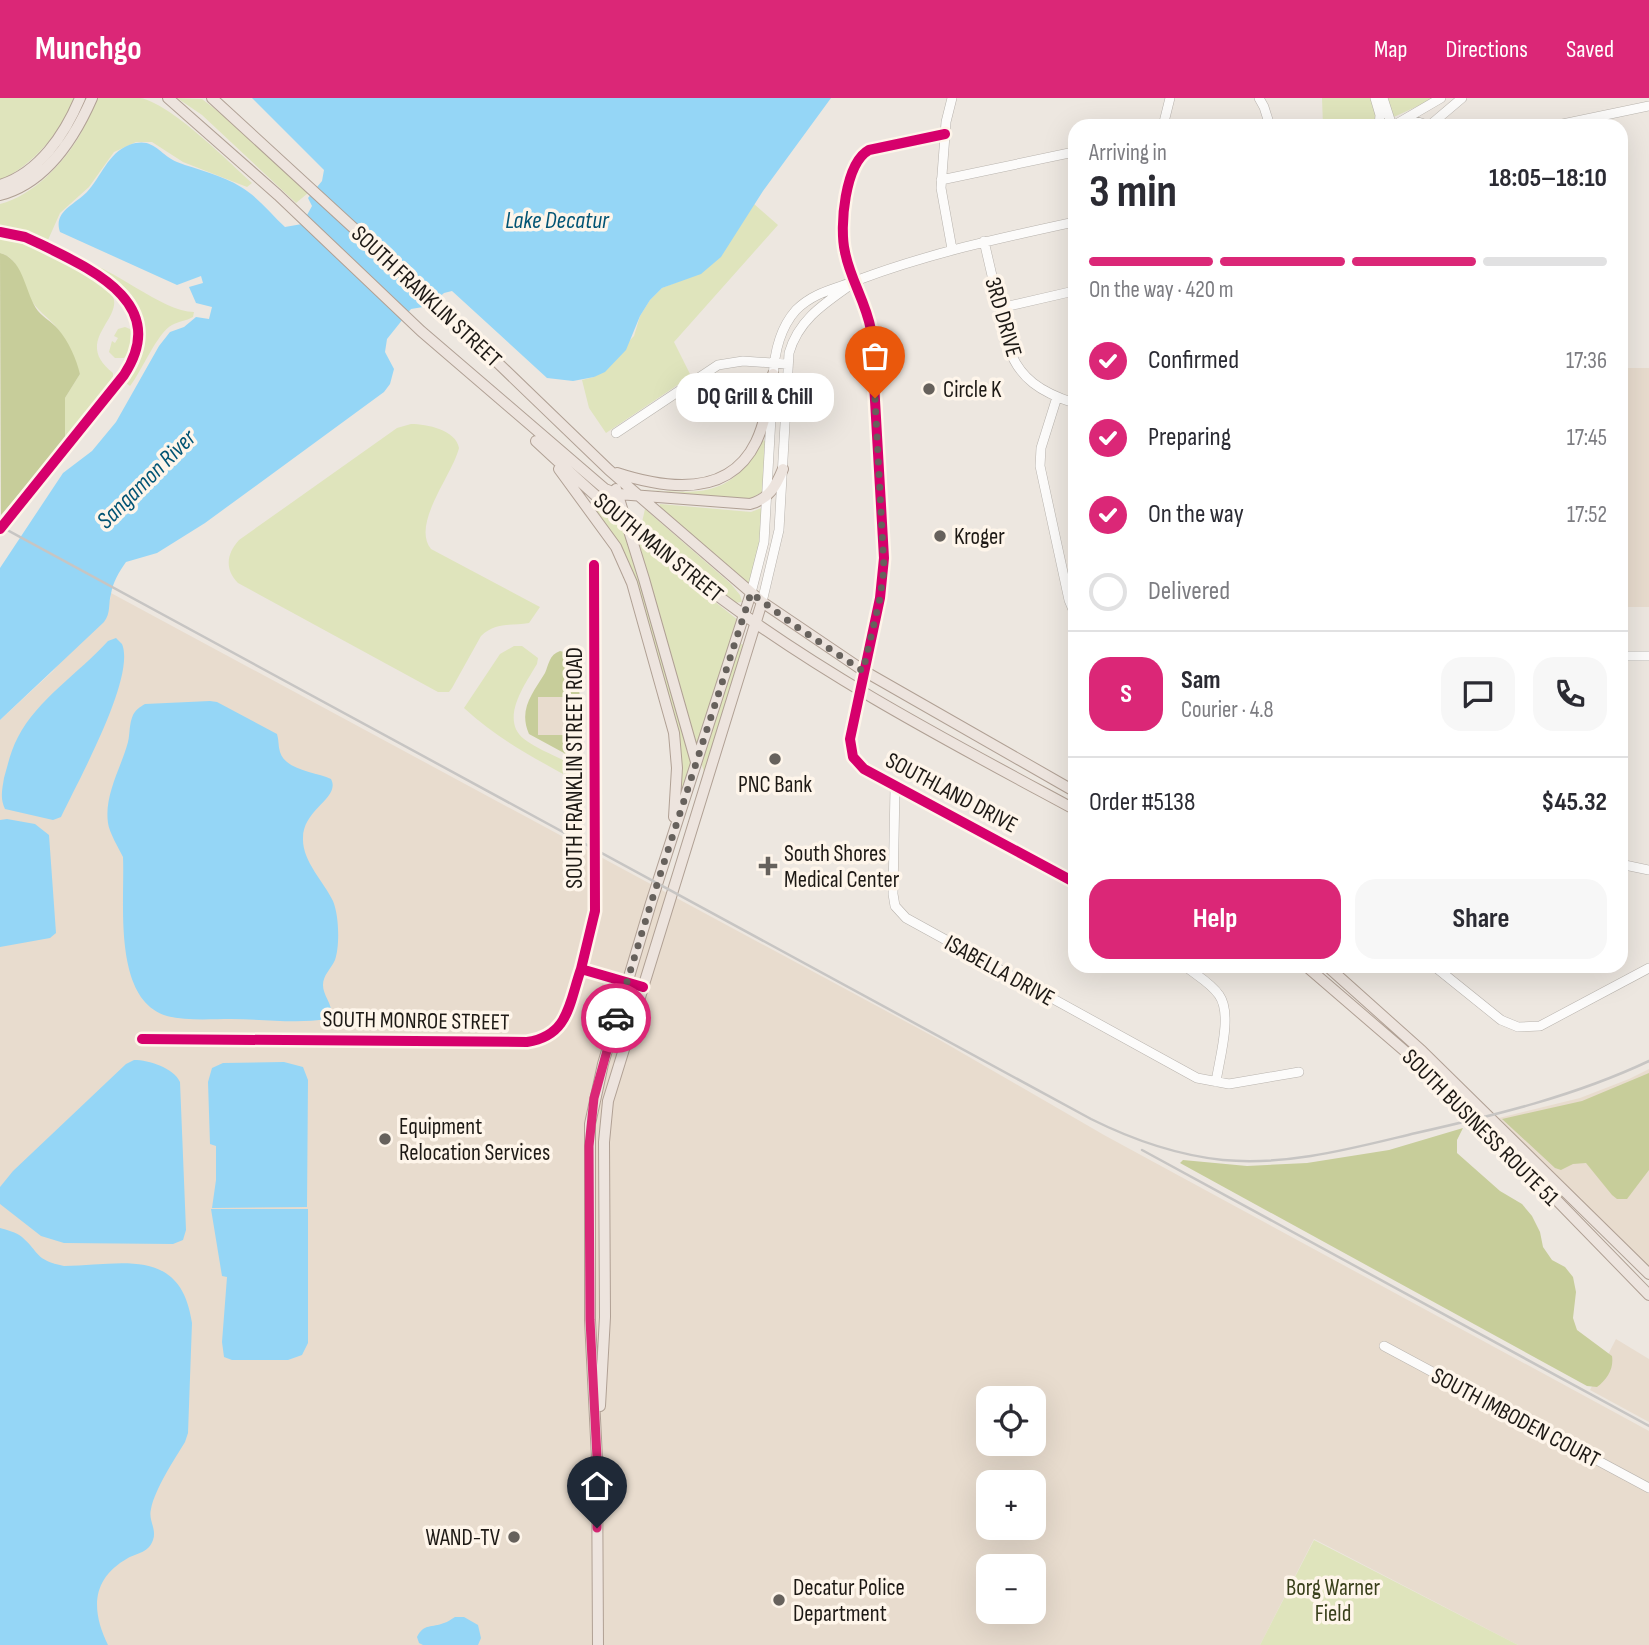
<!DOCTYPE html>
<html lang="en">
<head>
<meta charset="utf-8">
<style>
  body { margin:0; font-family:"Sofia Sans Condensed",sans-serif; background:#f7f7f7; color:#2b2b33; height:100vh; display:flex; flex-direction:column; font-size:26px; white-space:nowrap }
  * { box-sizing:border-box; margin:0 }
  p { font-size:23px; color:#7c7c81 }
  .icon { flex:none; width:38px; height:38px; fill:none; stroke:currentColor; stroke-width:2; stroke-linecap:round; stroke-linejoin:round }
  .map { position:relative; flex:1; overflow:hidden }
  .panel { position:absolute; left:1068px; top:21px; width:560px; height:854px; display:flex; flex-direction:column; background:#fff; border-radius:21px; box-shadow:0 7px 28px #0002 }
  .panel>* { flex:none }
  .controls { position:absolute; left:976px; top:1288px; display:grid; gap:14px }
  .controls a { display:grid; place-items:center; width:70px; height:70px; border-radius:14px; background:#fff; box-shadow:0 7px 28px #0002; font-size:35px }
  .pin { position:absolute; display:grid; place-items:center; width:60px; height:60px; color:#fff; margin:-72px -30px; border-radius:50% 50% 50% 0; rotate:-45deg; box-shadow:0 0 7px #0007 }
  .pin .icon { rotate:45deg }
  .courier { position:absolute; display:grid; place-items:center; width:70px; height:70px; margin:-35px; border:5px solid #db2777; border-radius:50%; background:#fff; color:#222; box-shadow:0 2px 9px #0007 }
  .bubble { position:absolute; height:49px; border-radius:21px; background:#fff; box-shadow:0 7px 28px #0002; font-size:23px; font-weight:700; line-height:49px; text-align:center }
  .summary em { font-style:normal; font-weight:700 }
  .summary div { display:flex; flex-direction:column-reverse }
  .summary { display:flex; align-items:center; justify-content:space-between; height:119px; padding:0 21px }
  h1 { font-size:46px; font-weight:700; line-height:52px }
  .bar { display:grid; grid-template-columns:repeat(4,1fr); gap:10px 7px; align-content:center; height:84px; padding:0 21px }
  .bar i { height:9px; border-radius:5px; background:#e1e1e2 }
  .bar .current { background:#db2777 }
  .bar p { grid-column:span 4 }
  .line { display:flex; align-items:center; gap:18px; padding:0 21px; border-top:2px solid #e1e1e2 }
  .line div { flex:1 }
  .round { display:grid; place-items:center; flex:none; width:74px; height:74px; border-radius:21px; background:#f7f7f7 }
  ol { padding:0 21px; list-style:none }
  li { display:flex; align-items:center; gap:21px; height:77px }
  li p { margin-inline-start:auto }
  li .icon { padding:7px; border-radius:50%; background:#db2777; color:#fff; stroke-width:4 }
  li:last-child { color:#7c7c81 }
  li i { width:38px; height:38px; border:4px solid #e1e1e2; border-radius:50% }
  .action { display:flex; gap:14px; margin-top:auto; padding:14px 21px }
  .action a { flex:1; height:80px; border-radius:21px; background:#db2777; color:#fff; font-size:28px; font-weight:700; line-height:80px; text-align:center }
  .action a+a { background:#f7f7f7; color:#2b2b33 }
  header { display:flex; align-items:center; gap:42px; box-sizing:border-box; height:98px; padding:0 35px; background:#db2777; color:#fff }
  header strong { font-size:33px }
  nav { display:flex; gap:38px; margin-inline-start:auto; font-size:24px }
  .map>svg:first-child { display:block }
  .built { fill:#e8dcce; fill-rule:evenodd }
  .green { fill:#dfe4bc }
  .forest { fill:#c7cd9a }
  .water { fill:#95d6f6 }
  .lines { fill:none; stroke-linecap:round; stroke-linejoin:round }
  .minor-casing { stroke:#b8b3ad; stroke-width:10 }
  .major-casing { stroke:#b0a094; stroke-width:12 }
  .minor { stroke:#fcfbfa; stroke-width:9 }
  .major { stroke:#ede4de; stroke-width:10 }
  .rail { stroke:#c7c5c3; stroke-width:2.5 }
  .cycleway-casing { stroke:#fef5ea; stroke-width:15 }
  .cycleway { stroke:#d6006c; stroke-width:10 }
  .done { stroke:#66615c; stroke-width:7; stroke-dasharray:0 12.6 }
  .route { stroke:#db2777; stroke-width:9 }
  .poi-dot { fill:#66615c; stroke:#fef5ea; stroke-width:2.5 }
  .labels { text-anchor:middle; stroke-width:7; stroke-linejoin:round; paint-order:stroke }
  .street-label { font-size:23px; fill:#1d1915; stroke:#fef5ea }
  .poi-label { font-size:23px; fill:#1d1915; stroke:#fef5ea; text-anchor:start }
  .park-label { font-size:23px; fill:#39401b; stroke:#fef5ea }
  .water-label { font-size:24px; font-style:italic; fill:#025474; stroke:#fef5ea }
</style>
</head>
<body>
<header>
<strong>Munchgo</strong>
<nav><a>Map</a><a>Directions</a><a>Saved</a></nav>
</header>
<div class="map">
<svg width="1649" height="1547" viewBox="0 0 1649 1547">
  <rect width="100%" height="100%" fill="#ede7e0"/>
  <!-- built -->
  <path class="built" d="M 1620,270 L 1649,270 L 1649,509 L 1621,509 Z
    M 111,495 L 938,941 L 1104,1037 L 1649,1333 L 1649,1547 L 1518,1547 L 1314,1441 L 1260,1547 L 0,1547 L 0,622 L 53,573 L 110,502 ZM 989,1300 L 1034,1300 L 1034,1346 L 989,1346 ZM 989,1384 L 1034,1384 L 1034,1430 L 989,1430 ZM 989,1468 L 1034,1468 L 1034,1514 L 989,1514 Z
    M 576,598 L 576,637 L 538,637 L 538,599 Z
    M 1649,971 L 1649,1171 L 1578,1103 L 1499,1020 L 1580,1000 L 1629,981 Z
    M 1616,1241 L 1649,1261 L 1649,1324 L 1590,1292 Z"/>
  <!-- green -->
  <path class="green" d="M 0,0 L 75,0 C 58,37 36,64 0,83 Z
    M 96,0 C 110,0 126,0 140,0 C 170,5 228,63 252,85 L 247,89 L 183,64 L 152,44 L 136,44 L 114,54 L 89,89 L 60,115 L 48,142 L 0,128 L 0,106 C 33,98 65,64 81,35 C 87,24 91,12 96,0 Z
    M 177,0 L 202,1 L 224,18 L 308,95 L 296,105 L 202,17 Z
    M 1322,0 L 1431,0 L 1431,2 L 1374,28 L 1323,28 Z
    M 754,106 L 778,127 L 674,244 L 691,278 L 606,335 L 589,310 L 582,282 L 594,279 L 634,238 L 640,218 L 650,202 L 662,190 L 680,183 L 740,128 Z
    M 0,140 C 40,146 75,172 109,192 C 132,218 69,241 113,275 L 113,284 L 65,342 L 65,300 L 80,276 C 73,262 67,244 58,231 C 49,219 36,213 29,198 C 21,183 20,160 0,155 Z
    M 75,160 C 112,168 162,214 194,214 L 193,219 C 186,223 179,223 172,227 C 157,235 142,273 130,288 L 126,285 C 147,253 154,208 117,184 C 104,176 85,170 75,160 Z
    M 125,229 L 130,231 C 135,240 133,253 124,260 L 115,260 L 109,254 L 112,243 L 115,245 L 118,240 L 114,238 L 118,231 Z
    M 411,326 C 427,326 456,332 459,350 C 452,378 411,426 431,451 L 540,509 L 529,525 C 511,528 495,524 481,538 L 452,590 L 449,594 L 438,594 L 238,485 C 224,471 227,455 239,442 L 397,330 Z
    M 763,342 L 765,343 L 764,393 L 748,402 L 640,391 C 700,396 731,401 763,342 Z
    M 590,406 L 596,407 L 624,432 L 690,657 L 692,666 L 679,711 L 680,674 L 635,489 Z
    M 660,406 L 751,414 L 764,409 L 756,468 L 749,486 L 659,411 Z
    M 645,411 L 731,486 L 740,497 L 742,504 L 735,505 L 640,433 Z
    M 638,443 L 738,522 L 697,653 Z
    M 743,546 L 707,671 L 704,674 L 701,664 L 738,547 Z
    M 514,548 L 522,548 L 538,560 L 537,566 C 526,585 499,621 524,641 C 536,650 551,656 563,662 L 563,676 C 527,656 494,638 464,610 L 500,556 Z
    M 1314,1442 L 1518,1547 L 1260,1547 Z"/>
  <!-- forest -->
  <path class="forest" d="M 0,155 C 24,161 25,196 38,213 C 44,220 52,224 58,231 C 69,244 76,260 80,276 L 65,300 L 65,342 L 1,417 Z
    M 560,553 L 564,554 L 567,558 L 565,579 L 568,583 L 578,585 L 580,599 L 538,599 L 538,637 L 576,637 L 576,628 L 581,629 L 581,696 L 565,689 L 564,655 L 529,636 C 518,611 533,595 545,575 C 549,566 549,557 560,553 Z
    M 1649,975 L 1649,1072 L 1627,1101 L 1617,1101 L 1612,1097 L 1586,1065 L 1573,1066 L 1561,1072 L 1555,1070 L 1502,1021 L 1582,1003 Z
    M 1463,1030 L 1457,1042 L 1457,1055 L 1500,1093 L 1522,1106 L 1532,1118 L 1540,1134 L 1543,1149 L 1552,1162 L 1565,1169 L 1573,1179 L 1576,1194 L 1573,1220 L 1577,1232 L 1612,1258 C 1614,1271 1607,1281 1597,1289 L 1587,1288 L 1180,1065 L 1183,1062 L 1247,1068 L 1307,1065 L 1389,1052 Z"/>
  <!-- water -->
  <path class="water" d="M 252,0 L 831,0 L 763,93 L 721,159 L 701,176 L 662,190 L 650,202 L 640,218 L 626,252 L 605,274 L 594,279 L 573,283 L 547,280 L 452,193 L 444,195 L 429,208 L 411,211 L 387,241 L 385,254 L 394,271 L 390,286 L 384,294 L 205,425 L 157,455 L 126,464 C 119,474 113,484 111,496 C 108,506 111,515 104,524 L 0,622 L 0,470 L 63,375 L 92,353 L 116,324 L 159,248 L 170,234 L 184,229 L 196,219 L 209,221 L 212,209 L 196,205 L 189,189 L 203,185 L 201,178 L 177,187 L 60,134 C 53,114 74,107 87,94 C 101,79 108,55 129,47 C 154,38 158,56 177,64 C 198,72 222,77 241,89 C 258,99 271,116 285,129 L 302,126 L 312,108 L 308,100 L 322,83 L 324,72 Z
    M 116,540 L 122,546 C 136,579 78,683 61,719 L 53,722 L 5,711 C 0,701 2,692 4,680 C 8,666 11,652 18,639 C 37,602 80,574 108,543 Z
    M 210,603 L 217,604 L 277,636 C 279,642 278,648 280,654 C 285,672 316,674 331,681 C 341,700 303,711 303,740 C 302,763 324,784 333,803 C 339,817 340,848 335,862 C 331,871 323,877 323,887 C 323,898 333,906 331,917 L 327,921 C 297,926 262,921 231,921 C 211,921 187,923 167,918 C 112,902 125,803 123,759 C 119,751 109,734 108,725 C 104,697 121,670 128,644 C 130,635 129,626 133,617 C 136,611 140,609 145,606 Z
    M 7,721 L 35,726 L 49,737 L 56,835 L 50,840 L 0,849 L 0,722 Z
    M 134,962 C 149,962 174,970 180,984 L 186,1132 L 183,1142 L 173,1146 L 64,1145 L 41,1138 L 0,1106 L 0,1089 L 13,1073 L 126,966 Z
    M 284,964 L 303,969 L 308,982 L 307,1109 L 212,1110 L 216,1082 L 216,1048 L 210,1046 L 208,984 L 212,970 L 223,965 Z
    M 211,1111 L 308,1111 L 308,1245 L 302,1257 L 288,1262 L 232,1262 L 224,1259 L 222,1244 L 227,1179 L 222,1178 Z
    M 0,1130 C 7,1132 16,1134 22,1139 C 40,1155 35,1162 64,1168 C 122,1167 181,1148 192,1225 L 188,1335 L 185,1344 C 174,1362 155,1391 151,1411 C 148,1422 157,1431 153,1442 C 149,1454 138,1455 128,1460 C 91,1481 91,1512 108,1547 L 0,1547 Z
    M 455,1519 L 464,1519 L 478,1527 L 481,1540 L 478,1547 L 423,1547 L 419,1545 L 417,1539 C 424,1525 432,1530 444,1525 C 448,1524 451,1521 455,1519 Z"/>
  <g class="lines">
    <!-- minor casing -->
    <g class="minor-casing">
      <path id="minor" d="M 952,0 L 946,24 L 941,90 L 952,151
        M 1259,0 L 1264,9 L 1270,28
        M 1375,0 L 1380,17 L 1379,28
        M 1383,0 L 1392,28
        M 1402,25 L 1415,23 L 1430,28
        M 1163,28 L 1170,0
        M 1393,28 L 1441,0
        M 1429,28 L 1462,0
        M 1553,28 L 1649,8
        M 945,36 L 869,52 C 845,65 839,129 845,154 C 850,181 866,204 871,232 L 884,460 L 880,500 L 850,641 L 853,659 L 864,671 L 1074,784
        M 941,82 L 1074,54
        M 0,134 L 25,139 L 38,145 C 91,171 171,205 124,277 L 0,431
        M 984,143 L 1008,247 C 1018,281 1043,295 1074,305
        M 1000,210 L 1074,193
        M 773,281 C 774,256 779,231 796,212 C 814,194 835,191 858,182 C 930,155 1000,140 1074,124
        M 1057,299 L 1041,350 L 1040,368 L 1069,502 L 1074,514
        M 616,335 L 718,267 L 743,263 L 787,266
        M 751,495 L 764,444 L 772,302
        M 762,504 L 779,432 L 789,255 C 798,223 822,207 849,188
        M 1620,558 L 1649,558
        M 895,689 L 893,796 L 895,808 L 906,820 L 1197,980 L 1229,986 L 1299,974
        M 1620,766 L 1649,772
        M 1185,868 C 1196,877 1211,885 1219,897 C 1233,916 1219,962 1216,984
        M 1434,868 L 1501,922 L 1518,929 L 1540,928 L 1649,870
        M 581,871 L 595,813 L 594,467
        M 142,941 L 527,944 C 569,938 569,905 581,871 L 643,889
        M 1384,1248 L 1649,1390"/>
    </g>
    <!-- major casing -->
    <g class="major-casing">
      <path id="major" d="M 168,0 L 278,97 L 421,233 L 605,391 L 618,396 L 750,406 C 769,401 776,388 783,371
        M 212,0 L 445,214 L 609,372 L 762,504 L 864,573 L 1074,693
        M 0,87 C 39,75 65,36 80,0
        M 0,97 C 46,85 74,41 92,0
        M 536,343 C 592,395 648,446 710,492 C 823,578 950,644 1074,711
        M 559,371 L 616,449 L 632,485 L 674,635 L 677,670 L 674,719
        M 617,375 C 666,391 729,400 756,344 C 766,323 769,299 773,276
        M 616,391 L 644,481 L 696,664
        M 1306,868 L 1414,961 L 1468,1011 L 1649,1197
        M 1327,868 L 1422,953 L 1649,1176
        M 600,1308 L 605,1219 L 604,1044 L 608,1003 L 762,504
        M 598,1547 L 597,1360 L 590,1222 L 590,1026 L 603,966 L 651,805 L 751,495"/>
    </g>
    <!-- minor -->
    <use href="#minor" class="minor"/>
    <!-- major -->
    <use href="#major" class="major"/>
    <!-- rail -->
    <path class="rail" d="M 0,428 L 1091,1021 C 1133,1042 1176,1057 1223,1062 C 1289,1068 1353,1050 1416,1035 C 1496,1017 1575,998 1649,963
      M 1142,1052 L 1649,1328"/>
    <!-- cycleway casing -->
    <g class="cycleway-casing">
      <path id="cycleway" d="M 945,36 L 869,52 C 845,65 839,129 845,154 C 850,181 866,204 871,232 L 884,460 L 880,500 L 850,641 L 853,659 L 864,671 L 1074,784
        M 0,134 L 25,139 L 38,145 C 91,171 171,205 124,277 L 0,431
        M 581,871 L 595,813 L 594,467
        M 142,941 L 527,944 C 569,938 569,905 581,871 L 643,889"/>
    </g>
    <!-- cycleway -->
    <use href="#cycleway" class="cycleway"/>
  </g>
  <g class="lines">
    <!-- done -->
    <path class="done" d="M 616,920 L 651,805 L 751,495 L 794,527 L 863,573 L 880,500 L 884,471 L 875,300"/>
    <!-- route -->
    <path class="route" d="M 597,1430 L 597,1360 L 590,1222 L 589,1048 L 594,1000 L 616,920"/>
  </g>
  <!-- markers -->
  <g class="poi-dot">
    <circle cx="929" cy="291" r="7"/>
    <circle cx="940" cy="438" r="7"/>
    <circle cx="775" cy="661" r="7"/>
    <path d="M764.5 757.5h7v7h7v7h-7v7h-7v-7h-7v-7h7z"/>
    <circle cx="385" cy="1041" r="7"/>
    <circle cx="514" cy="1439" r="7"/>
    <circle cx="779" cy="1502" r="7"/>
  </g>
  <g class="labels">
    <!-- street labels -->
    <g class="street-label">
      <text transform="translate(427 198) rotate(43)" y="8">SOUTH FRANKLIN STREET</text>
      <text transform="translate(1004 219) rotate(74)" y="8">3RD DRIVE</text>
      <text transform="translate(659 449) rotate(39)" y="8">SOUTH MAIN STREET</text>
      <text transform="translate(574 670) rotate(-90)" y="8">SOUTH FRANKLIN STREET ROAD</text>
      <text transform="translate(952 694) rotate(28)" y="8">SOUTHLAND DRIVE</text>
      <text transform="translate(1000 872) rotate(29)" y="8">ISABELLA DRIVE</text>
      <text transform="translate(416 922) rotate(1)" y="8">SOUTH MONROE STREET</text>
      <text transform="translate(1481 1029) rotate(45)" y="8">SOUTH BUSINESS ROUTE 51</text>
      <text transform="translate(1516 1319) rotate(28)" y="8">SOUTH IMBODEN COURT</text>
    </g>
    <!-- poi labels -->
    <g class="poi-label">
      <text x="943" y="299">Circle K</text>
      <text x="954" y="446">Kroger</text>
      <text x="775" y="694" text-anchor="middle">PNC Bank</text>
      <text x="784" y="763">South Shores<tspan x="784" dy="26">Medical Center</tspan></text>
      <text x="399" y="1036">Equipment<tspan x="399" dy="26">Relocation Services</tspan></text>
      <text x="500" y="1447" text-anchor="end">WAND-TV</text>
      <text x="793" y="1497">Decatur Police<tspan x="793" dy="26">Department</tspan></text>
    </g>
    <!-- park labels -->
    <g class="park-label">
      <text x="1333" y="1497">Borg Warner<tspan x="1333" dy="26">Field</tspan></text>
    </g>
    <!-- water labels -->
    <g class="water-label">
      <text x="557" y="130">Lake Decatur</text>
      <text transform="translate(146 381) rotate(-45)" y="8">Sangamon River</text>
    </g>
  </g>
</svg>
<div class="controls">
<a><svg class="icon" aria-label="locate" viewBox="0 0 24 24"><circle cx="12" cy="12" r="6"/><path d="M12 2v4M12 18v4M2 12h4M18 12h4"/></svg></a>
<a>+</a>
<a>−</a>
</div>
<div class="pin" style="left:875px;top:300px;background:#ea580c"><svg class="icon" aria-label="bag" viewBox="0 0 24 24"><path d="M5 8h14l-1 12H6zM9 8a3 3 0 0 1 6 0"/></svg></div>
<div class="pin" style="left:597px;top:1430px;background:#1f2937"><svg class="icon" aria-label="home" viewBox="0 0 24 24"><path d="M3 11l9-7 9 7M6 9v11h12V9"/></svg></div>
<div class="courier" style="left:616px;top:920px"><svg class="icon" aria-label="car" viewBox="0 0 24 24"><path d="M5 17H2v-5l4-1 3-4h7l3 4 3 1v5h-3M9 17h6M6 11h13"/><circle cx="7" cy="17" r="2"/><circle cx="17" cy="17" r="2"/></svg></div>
<div class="bubble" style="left:676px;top:275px;width:158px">DQ Grill &amp; Chill</div>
<section class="panel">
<div class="summary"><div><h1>3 min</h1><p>Arriving in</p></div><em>18:05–18:10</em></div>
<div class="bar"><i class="current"></i><i class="current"></i><i class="current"></i><i></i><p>On the way · 420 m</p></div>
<ol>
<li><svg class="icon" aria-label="check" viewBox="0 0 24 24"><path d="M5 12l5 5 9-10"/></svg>Confirmed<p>17:36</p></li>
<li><svg class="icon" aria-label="check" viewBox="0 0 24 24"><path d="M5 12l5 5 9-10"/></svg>Preparing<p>17:45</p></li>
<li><svg class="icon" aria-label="check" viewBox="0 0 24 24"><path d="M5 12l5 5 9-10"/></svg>On the way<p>17:52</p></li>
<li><i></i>Delivered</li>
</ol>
<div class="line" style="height:126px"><b class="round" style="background:#db2777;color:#fff">S</b><div><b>Sam</b><p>Courier · 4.8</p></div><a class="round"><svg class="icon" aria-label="chat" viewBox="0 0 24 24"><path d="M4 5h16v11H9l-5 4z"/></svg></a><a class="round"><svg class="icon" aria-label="phone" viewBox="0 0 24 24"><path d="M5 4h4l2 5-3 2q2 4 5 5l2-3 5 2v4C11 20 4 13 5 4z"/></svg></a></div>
<div class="line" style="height:91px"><div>Order #5138</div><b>$45.32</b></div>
<div class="action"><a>Help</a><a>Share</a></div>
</section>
</div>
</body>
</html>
